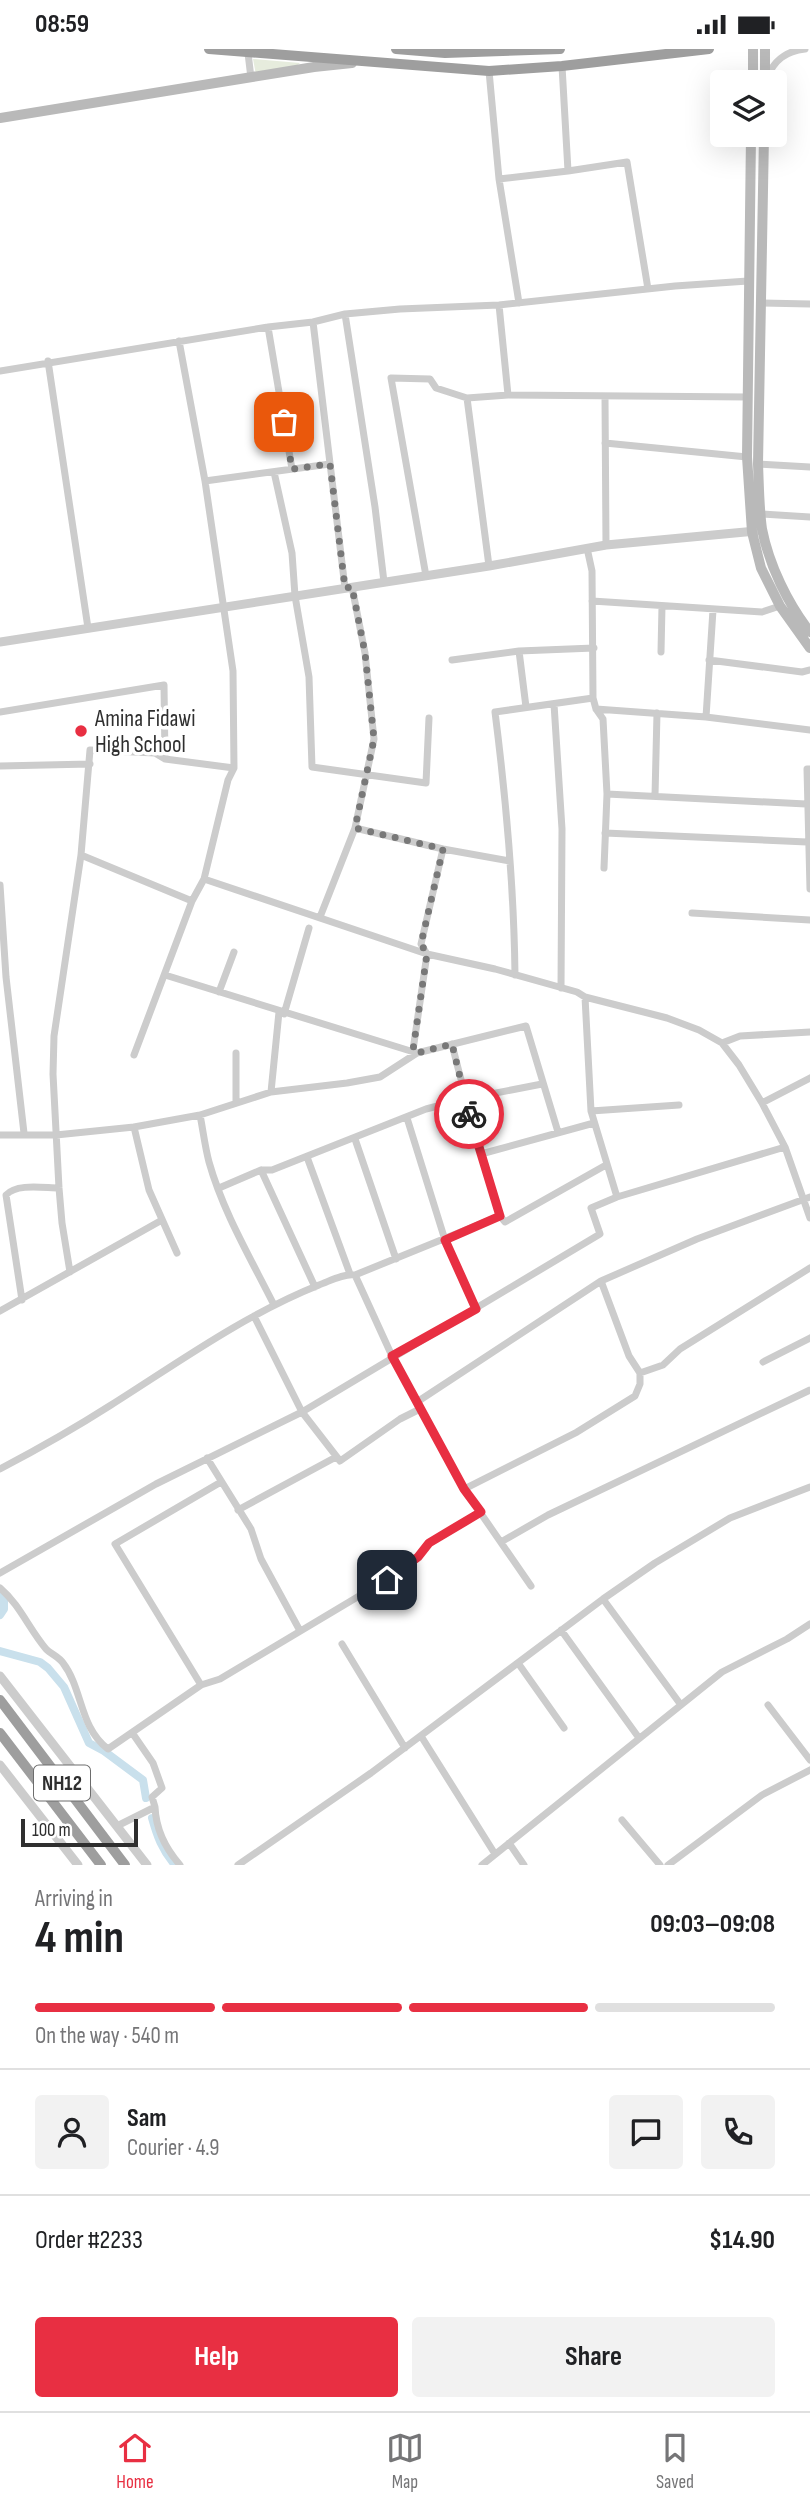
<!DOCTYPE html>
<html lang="en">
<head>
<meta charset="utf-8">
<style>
  body { margin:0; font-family:"Sofia Sans Condensed",sans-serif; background:#f2f2f2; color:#202124; height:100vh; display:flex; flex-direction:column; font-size:26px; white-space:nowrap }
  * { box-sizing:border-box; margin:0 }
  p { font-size:23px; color:#757577 }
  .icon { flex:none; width:38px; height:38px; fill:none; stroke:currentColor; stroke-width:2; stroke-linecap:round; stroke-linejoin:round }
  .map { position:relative; height:1816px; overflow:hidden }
  .drawer { display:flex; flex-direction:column; background:#fff; flex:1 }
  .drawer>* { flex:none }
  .controls { position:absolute; left:710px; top:21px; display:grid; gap:14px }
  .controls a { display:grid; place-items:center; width:77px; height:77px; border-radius:7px; background:#fff; box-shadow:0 7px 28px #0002; font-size:35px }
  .scale { position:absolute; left:21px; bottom:18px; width:117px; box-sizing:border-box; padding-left:7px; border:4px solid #2f2f2f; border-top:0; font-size:19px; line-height:24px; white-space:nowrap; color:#2f2f2f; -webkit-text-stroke:5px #fff; paint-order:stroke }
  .pin { position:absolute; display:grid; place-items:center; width:60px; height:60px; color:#fff; margin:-30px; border-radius:14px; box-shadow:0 4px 10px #0006 }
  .courier { position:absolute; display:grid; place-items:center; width:70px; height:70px; margin:-35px; border:5px solid #e82f42; border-radius:50%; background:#fff; color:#222; box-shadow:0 2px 9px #0007 }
  .summary em { font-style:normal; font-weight:700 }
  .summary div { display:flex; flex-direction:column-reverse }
  .summary { display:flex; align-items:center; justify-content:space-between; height:119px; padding:0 35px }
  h1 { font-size:46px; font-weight:700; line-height:52px }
  .bar { display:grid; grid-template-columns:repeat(4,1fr); gap:10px 7px; align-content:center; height:84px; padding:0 35px }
  .bar i { height:9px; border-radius:5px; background:#e0e0e0 }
  .bar .on { background:#e82f42 }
  .bar p { grid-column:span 4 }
  .line { display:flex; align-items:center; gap:18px; padding:0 35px; border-top:2px solid #e0e0e0 }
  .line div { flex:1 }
  .round { display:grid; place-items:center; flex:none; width:74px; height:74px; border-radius:7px; background:#f2f2f2 }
  .primary-button { display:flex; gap:14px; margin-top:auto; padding:14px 35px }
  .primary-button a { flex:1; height:80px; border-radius:7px; background:#e82f42; color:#fff; font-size:28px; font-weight:700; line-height:80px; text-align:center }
  .primary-button a+a { background:#f2f2f2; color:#202124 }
  .status { display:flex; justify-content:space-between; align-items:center; height:49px; padding:0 35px; background:#fff; direction:ltr }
  .status svg { height:19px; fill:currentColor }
  .tab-bar { display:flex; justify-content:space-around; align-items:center; height:98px; border-top:2px solid #e0e0e0; background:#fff; font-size:19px; color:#757577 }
  .tab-bar a { display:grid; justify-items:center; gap:4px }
  .tab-bar .on { color:#e82f42 }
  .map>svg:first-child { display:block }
  .green { fill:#e6ecdd }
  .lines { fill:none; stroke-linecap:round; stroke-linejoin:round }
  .canal { stroke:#c9e0ec; stroke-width:8 }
  .minor { stroke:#ccc; stroke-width:7 }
  .tertiary { stroke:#ccc; stroke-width:9 }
  .secondary { stroke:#b9b9b9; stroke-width:10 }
  .trunk { stroke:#9e9e9e; stroke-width:10 }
  .done { stroke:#787878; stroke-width:7; stroke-dasharray:0 12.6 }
  .route { stroke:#e82f42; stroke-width:9 }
  .poi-dot { fill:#e82f42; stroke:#fff; stroke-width:2.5 }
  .labels { text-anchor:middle; stroke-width:7; stroke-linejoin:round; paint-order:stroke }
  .shield { fill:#fff; stroke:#6d6d6d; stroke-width:2 }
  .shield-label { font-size:21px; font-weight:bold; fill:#2f2f2f }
  .poi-label { font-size:23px; fill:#2f2f2f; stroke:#fff; text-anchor:start }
</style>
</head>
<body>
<div class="status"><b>08:59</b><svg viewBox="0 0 49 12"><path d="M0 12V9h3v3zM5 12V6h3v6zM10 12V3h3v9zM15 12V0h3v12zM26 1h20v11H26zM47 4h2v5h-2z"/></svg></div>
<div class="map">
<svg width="810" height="1816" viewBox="0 0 810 1816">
  <rect width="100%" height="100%" fill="#fff"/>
  <!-- green -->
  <path class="green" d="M 253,10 L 300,14 L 294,19 L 256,26 Z"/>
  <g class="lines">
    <!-- canal -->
    <path class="canal" d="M 0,1545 L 4,1549 L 4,1560 L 0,1566
      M 0,1602 L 40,1613 L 48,1619 L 64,1638 L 89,1694 L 104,1702 L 143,1731 L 146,1749
      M 152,1769 C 157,1787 162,1801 175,1816"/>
    <!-- minor -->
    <path class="minor" d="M 248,4 L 251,29
      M 562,17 L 568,122 L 627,113 L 648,240
      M 489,22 L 499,130 L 519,254
      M 767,29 C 774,11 786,2 805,0
      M 499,130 L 568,122
      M 761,254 L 810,255
      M 499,256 L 508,346
      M 345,265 L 375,458 L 384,533
      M 313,273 L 345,539
      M 268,278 L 292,420
      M 48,312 L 88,579
      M 0,322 L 268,278 L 313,273 L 345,265 L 400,260 L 499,256 L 675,237 L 748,232
      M 605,348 L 606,496
      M 467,349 L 489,517
      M 605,394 L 747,408
      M 758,415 L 810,418
      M 274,423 L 292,504 L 295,547 L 309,628 L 312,718 L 426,734 L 429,669
      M 205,432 L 330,415
      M 761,465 L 810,468
      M 587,499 L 592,522 L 593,649 L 596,660 L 603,670 L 607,745 L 604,819
      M 426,527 L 391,329 L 430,330 L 436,339 L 467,349 L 508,346 L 748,348
      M 592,552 L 762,563 L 780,557
      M 519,602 L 526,658
      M 661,603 L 662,557
      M 452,611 L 519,602 L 594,599
      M 709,611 L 802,623 L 810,621
      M 554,655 L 562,780 L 561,939
      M 596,660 L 706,668 L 810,681
      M 0,663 L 164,636 L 165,710
      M 706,668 L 713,561
      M 0,717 L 90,715
      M 810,720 L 807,720 L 810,840
      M 607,745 L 806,755
      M 655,747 L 657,664
      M 355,779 L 443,800 L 510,812
      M 605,784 L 807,793
      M 81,806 L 192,852
      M 204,830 L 427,905 L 495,920 L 577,943 L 585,948 L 667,969 L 699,981 L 722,994 L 739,1016 L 762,1054 L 785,1098 L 810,1169
      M 0,836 L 6,928 L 24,1084
      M 692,864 L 810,871
      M 320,868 L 355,779 L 374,690 L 365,604 L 352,538
      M 165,926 L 417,1004
      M 515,926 C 514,838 506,750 495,663 L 593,649
      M 219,943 L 234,903
      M 585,948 L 591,1062 L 617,1148
      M 284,965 L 309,879
      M 722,994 L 740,987 L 810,983
      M 452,995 C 466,1053 483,1110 500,1167 L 505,1173 L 606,1116
      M 413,1001 L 427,905 L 421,895 L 443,800
      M 236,1004 L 236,1054
      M 134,1006 L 192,852 L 204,830 L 228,731 L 234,719 L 233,622 L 205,432 L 179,292
      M 271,1043 L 279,963
      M 762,1054 L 810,1029
      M 591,1062 L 679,1056
      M 200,1066 C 203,1081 205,1098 209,1113 C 223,1163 251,1210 274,1256
      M 407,1069 L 445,1191 L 476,1260
      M 134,1078 L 149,1141 L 177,1204
      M 0,1086 L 56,1086 L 134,1078 L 200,1066 L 271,1043 L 347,1034 L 380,1028 L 417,1004 L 526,977 L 558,1083
      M 355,1090 L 396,1210
      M 481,1105 L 594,1074
      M 307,1108 L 350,1225
      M 261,1121 L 315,1238
      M 219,1139 L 261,1121 L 272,1121 L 426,1060 L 465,1050 L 542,1035
      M 70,1223 L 62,1174 L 59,1139 L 53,1025 L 54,987 L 81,806 L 90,701 L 155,704 L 165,710 L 234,719
      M 355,1226 L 392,1307 L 464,1440 L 531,1537
      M 22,1251 L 6,1146 C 17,1134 44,1139 59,1139
      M 0,1262 L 162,1171
      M 254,1267 L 302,1363 L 340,1412 L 400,1370 L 420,1360
      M 763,1313 L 810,1289
      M 640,1324 L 663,1316 L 680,1300 L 810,1219
      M 417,1353 L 601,1232 L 697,1190 L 810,1148
      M 207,1409 L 251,1480 L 261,1510 L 299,1580
      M 0,1420 C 38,1400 75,1379 111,1356 C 179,1313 244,1266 319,1236 C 330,1232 344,1224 355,1226 L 500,1167
      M 464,1440 L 577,1383 L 635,1347 L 640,1335 L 640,1324 L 629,1307 L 601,1232
      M 238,1461 L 336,1408
      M 501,1493 L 548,1466 L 810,1341
      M 0,1524 L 156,1435 L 302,1363 L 600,1185 L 591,1159 L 617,1148 L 785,1098
      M 0,1539 C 20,1556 29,1580 46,1600 C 51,1605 59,1608 63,1614 C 83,1640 79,1678 108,1700 L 201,1636 L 220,1630 L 401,1522 L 418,1508 L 429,1494 L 481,1463
      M 603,1550 L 681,1656
      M 561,1581 L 639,1689
      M 342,1595 L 405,1699
      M 518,1614 L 564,1679
      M 201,1636 L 115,1495 L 221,1433
      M 768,1656 L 810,1711
      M 421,1687 L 495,1805
      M 155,1758 C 156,1781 165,1799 180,1816
      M 622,1771 L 660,1816
      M 117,1777 L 155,1758 L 152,1748 L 162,1739 L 153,1714 L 133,1685
      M 509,1794 L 524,1816
      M 238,1816 L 371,1724 L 603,1550 L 655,1514 L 730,1469 L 810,1438
      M 482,1816 L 722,1623 L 787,1590 L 810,1575
      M 668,1816 L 762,1746 L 810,1721"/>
    <!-- tertiary -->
    <path class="tertiary" d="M 0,593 L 489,517 L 606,496 L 756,482
      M 0,1627 L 147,1816
      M 0,1716 L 78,1816"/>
    <!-- secondary -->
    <path class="secondary" d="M 753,0 L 753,33
      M 765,33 L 765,0
      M 0,69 L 314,18 L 352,14
      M 751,86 L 747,408 L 752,483 L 761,519 L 780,557 L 810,599
      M 764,86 L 758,415 C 759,437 759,459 762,480 C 769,516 788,555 810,583"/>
    <!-- trunk -->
    <path class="trunk" d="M 209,0 L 489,22 L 562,17 L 709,0
      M 396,0 L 445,4 L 560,0
      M 0,1651 L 125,1816
      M 0,1684 L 101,1816"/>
  </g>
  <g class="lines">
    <!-- done -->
    <path class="done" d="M 284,373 L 292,420 L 330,415 L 345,539 L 352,538 L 365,604 L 374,690 L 355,779 L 443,800 L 421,895 L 427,905 L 413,1001 L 417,1004 L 452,995 L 469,1065"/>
    <!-- route -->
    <path class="route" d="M 387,1531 L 418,1508 L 429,1494 L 481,1463 L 464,1440 L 392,1307 L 476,1260 L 445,1191 L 500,1167 L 469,1065"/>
  </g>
  <!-- markers -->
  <circle class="poi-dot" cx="81" cy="682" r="7"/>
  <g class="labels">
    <!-- shield labels -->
    <rect class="shield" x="34" y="1716.5" width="56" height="35" rx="5"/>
    <g class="shield-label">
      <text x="62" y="1741">NH12</text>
    </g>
    <!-- poi labels -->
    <g class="poi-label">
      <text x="95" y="677">Amina Fidawi<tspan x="95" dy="26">High School</tspan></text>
    </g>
  </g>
</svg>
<div class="controls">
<a><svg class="icon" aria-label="layers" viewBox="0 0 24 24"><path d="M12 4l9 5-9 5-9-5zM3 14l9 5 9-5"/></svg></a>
</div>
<div class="scale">100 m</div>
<div class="pin" style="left:284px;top:373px;background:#ea580c"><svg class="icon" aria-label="bag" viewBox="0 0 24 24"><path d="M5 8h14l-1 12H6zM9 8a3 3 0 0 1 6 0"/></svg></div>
<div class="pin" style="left:387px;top:1531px;background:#1f2937"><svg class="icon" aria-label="home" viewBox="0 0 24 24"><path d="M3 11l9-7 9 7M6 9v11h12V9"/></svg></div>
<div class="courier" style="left:469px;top:1065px"><svg class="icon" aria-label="bike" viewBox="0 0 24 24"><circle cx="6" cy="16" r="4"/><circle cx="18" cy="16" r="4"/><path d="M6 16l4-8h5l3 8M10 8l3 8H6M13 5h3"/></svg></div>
</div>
<section class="drawer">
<div class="summary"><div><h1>4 min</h1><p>Arriving in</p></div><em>09:03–09:08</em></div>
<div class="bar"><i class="on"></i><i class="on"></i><i class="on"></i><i></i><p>On the way · 540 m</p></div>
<div class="line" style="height:126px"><a class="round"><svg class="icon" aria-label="person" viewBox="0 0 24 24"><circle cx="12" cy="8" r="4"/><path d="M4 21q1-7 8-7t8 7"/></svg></a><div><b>Sam</b><p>Courier · 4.9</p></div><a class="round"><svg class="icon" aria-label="chat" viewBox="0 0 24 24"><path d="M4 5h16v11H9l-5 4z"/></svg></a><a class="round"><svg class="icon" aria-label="phone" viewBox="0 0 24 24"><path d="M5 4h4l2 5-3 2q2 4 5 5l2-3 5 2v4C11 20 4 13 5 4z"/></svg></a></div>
<div class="line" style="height:91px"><div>Order #2233</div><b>$14.90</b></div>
<div class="primary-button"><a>Help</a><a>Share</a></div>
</section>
<nav class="tab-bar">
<a class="on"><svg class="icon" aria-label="home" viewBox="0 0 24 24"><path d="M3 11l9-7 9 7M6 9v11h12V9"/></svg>Home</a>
<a><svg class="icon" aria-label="map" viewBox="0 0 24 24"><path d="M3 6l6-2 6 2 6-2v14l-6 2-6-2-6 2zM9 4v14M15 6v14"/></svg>Map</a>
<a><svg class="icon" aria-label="saved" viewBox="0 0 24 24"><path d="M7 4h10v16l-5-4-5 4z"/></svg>Saved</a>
</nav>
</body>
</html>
